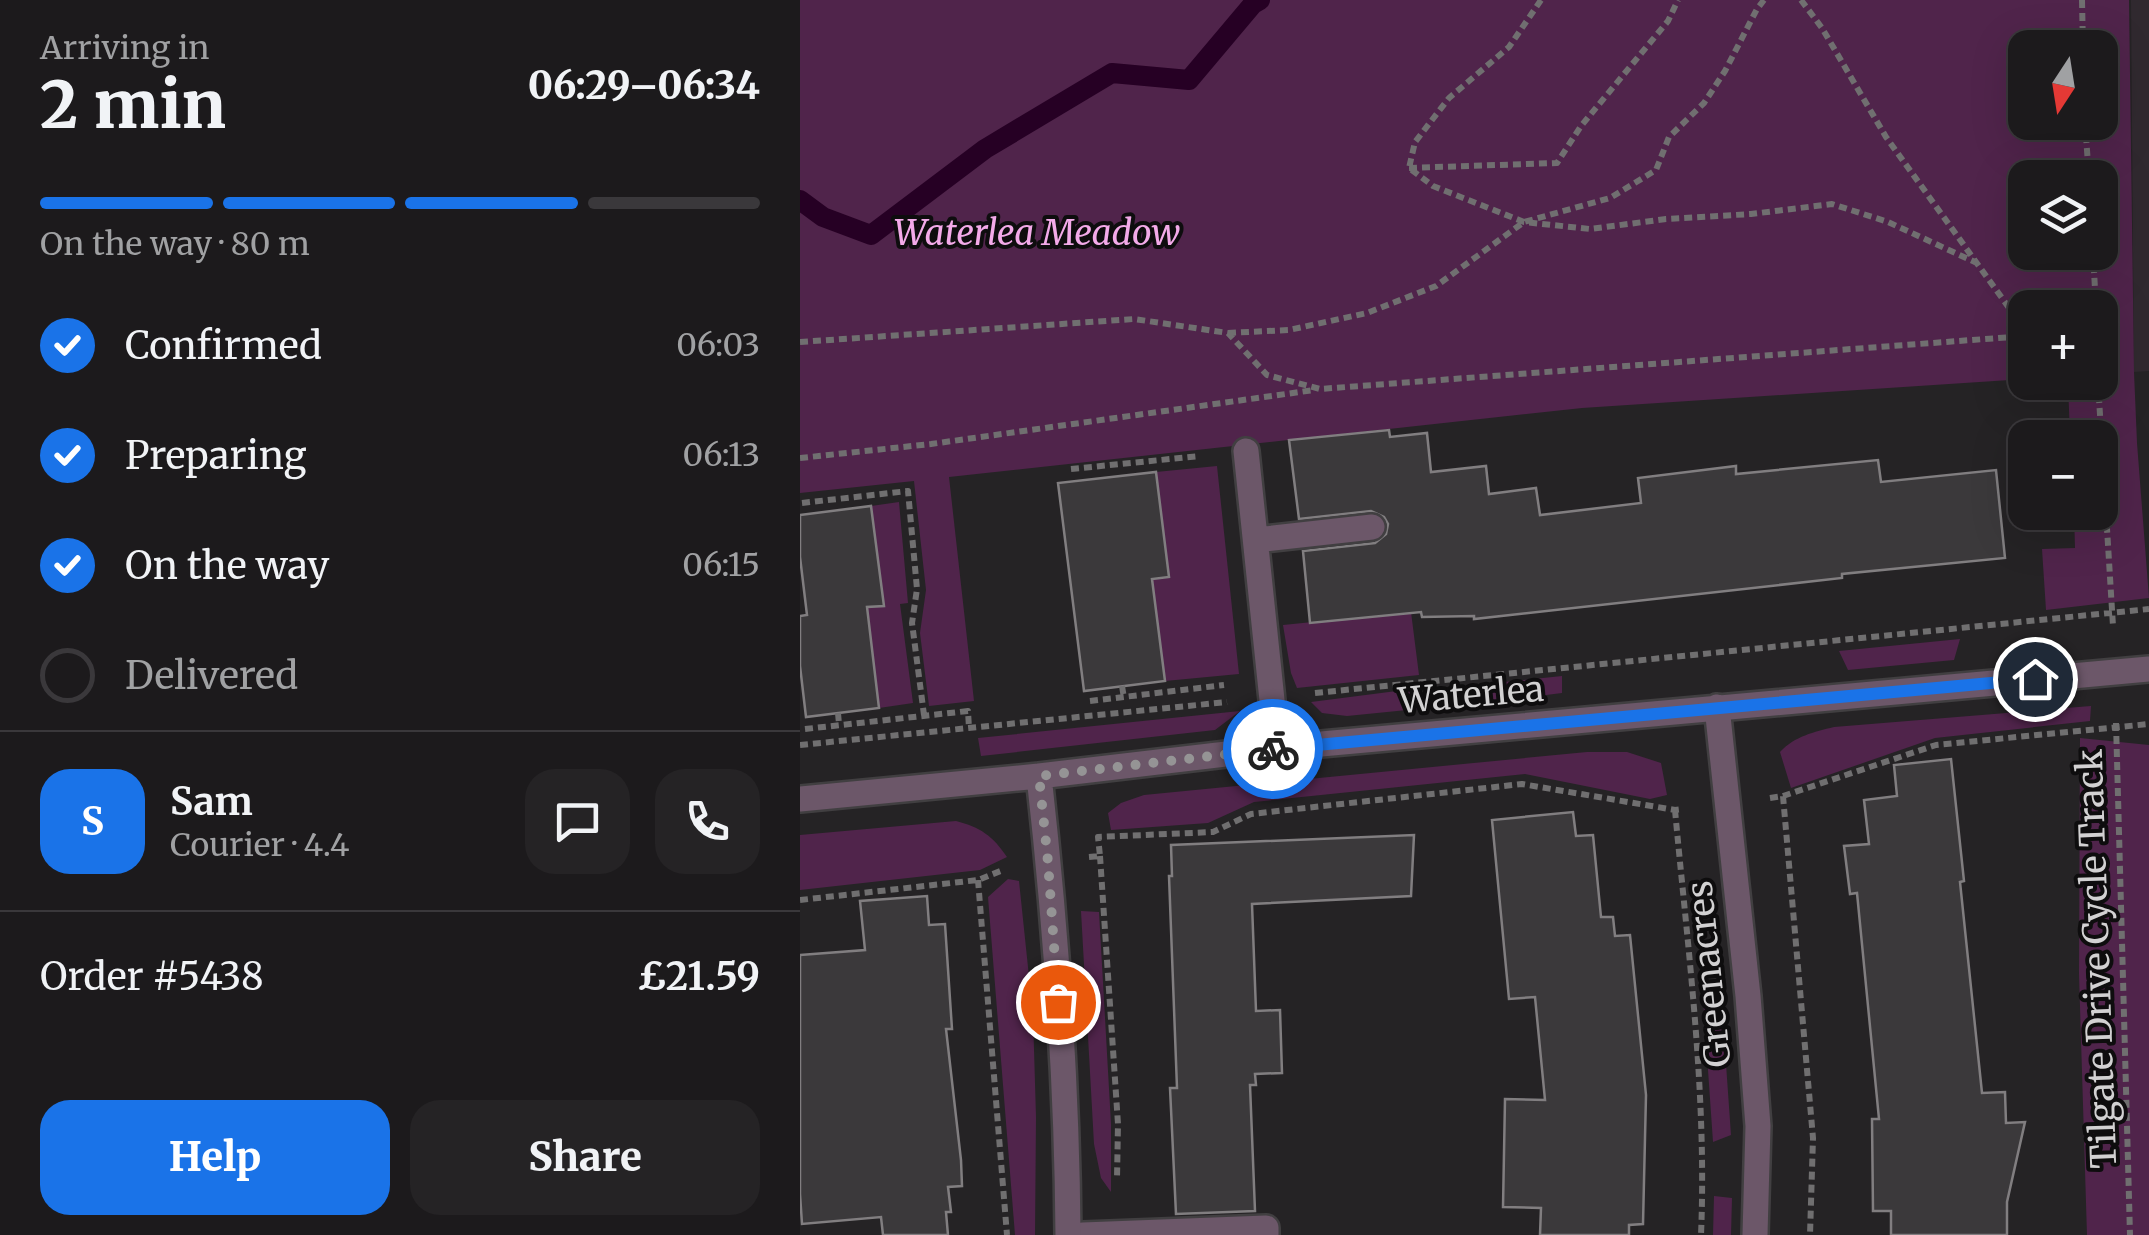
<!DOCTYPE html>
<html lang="en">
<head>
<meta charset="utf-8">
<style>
  body { margin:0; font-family:Merriweather,serif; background:#252325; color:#f1f3f6; height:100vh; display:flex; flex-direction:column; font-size:38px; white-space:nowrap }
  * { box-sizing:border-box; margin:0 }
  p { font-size:32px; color:#a0a1a3 }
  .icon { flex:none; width:55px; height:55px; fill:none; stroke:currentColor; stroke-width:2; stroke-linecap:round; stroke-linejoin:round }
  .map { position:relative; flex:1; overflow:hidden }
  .panel { display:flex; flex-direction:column; background:#1c1a1c; width:800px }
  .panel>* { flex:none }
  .needle { width:65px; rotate:192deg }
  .controls { position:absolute; left:1208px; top:30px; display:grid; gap:20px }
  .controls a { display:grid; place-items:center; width:110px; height:110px; border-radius:20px; background:#1c1a1c; box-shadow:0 10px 40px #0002,0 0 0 2px #3a383b; font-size:50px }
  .pin { position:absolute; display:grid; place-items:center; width:85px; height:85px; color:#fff; margin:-42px; border:5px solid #fff; border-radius:50%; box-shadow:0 2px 10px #0007 }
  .courier { position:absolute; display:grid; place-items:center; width:100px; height:100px; margin:-50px; border:8px solid #1a73e8; border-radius:50%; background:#fff; color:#222; box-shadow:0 2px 12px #0007 }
  .summary em { font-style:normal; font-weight:800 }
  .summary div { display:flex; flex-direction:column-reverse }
  .summary { display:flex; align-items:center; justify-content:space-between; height:170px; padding:0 40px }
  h1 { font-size:65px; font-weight:800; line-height:75px }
  .bar { display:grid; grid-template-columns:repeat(4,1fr); gap:15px 10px; align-content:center; height:120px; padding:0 40px }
  .bar i { height:12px; border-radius:8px; background:#3a383b }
  .bar .current { background:#1a73e8 }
  .bar p { grid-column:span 4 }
  .line { display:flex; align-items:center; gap:25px; padding:0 40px; border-top:2px solid #3a383b }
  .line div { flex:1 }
  .round { display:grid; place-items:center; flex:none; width:105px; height:105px; border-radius:30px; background:#252325 }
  ol { padding:0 40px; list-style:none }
  li { display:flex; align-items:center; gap:30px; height:110px }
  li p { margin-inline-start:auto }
  li .icon { padding:10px; border-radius:50%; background:#1a73e8; color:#fff; stroke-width:4 }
  li:last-child { color:#a0a1a3 }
  li i { width:55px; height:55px; border:5px solid #3a383b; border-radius:50% }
  .primary-button { display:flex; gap:20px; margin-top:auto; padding:20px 40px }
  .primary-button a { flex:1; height:115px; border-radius:30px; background:#1a73e8; color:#fff; font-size:40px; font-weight:800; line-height:115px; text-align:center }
  .primary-button a+a { background:#252325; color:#f1f3f6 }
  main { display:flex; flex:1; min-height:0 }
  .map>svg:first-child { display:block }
  .built { fill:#30292f }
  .green { fill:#50244b; fill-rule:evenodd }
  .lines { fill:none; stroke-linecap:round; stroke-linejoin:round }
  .stream { stroke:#260024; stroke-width:20 }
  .building { fill:#3b393b; stroke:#817e80; stroke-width:2.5 }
  .service-casing { stroke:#413f41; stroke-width:30 }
  .minor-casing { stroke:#413f41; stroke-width:30 }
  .path { stroke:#706f70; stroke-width:6; stroke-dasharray:8 5; stroke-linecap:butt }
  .service { stroke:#6c5769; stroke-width:25 }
  .minor { stroke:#6c5769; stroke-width:25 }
  .done { stroke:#959495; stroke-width:10; stroke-dasharray:0 18 }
  .route { stroke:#1a73e8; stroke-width:12 }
  .labels { text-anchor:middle; stroke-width:8; stroke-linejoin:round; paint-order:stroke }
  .park-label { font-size:35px; font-style:italic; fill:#f3aae9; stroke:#0e0d0e }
  .street-label { font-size:35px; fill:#d2d1d2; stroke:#0e0d0e }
</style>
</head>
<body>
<main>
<section class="panel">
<div class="summary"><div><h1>2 min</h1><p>Arriving in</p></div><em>06:29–06:34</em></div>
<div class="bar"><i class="current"></i><i class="current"></i><i class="current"></i><i></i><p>On the way · 80 m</p></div>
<ol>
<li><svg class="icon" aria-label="check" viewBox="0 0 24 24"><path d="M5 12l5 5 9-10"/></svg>Confirmed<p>06:03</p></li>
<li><svg class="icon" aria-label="check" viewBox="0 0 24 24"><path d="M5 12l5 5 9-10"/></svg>Preparing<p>06:13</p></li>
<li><svg class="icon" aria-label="check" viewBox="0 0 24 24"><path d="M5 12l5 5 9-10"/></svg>On the way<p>06:15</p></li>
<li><i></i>Delivered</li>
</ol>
<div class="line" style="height:180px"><b class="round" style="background:#1a73e8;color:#fff">S</b><div><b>Sam</b><p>Courier · 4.4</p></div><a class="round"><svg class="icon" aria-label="chat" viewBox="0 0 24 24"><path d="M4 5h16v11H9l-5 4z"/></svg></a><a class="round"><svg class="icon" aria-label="phone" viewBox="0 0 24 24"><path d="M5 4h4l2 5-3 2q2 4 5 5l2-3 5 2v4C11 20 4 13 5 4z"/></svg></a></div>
<div class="line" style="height:130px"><div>Order #5438</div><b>£21.59</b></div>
<div class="primary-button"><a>Help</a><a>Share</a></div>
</section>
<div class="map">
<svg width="1349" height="1235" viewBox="0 0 1349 1235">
  <rect width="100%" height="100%" fill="#252325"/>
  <!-- built -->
  <path class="built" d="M 1331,0 L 1349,0 L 1349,371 L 1334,372 Z"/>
  <!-- green -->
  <path class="green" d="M 0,0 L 1329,0 L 1334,372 L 1337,443 L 1349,598 L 1246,610 L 1242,549 L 1275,548 L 1274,513 L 1300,512 L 1300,438 L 1270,437 L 1268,383 L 1300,382 L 1300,308 L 1225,308 L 1225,379 L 782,408 L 149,477 L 174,701 L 129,706 L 120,633 L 126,590 L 114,481 L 0,493 ZM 1225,48 L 1300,48 L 1300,122 L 1225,122 ZM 1225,178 L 1300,178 L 1300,252 L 1225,252 Z
    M 417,466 L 439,674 L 365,681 L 352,579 L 369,576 L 356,472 Z
    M 99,502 L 108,603 L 100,604 L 113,703 L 79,708 L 67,607 L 83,605 L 71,506 Z
    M 611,612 L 619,675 L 497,688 L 491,673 L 483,625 Z
    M 1160,639 L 1154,660 L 1048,670 L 1039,651 Z
    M 762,676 L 762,693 L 665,705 L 656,687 Z
    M 620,688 L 617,709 L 547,716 L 522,713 L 511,702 Z
    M 1291,706 L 1290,721 L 1135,738 L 991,788 L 980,752 C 995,736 1014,732 1034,727 Z
    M 440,711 L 415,730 L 181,756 L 178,738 Z
    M 1280,738 L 1349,745 L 1349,1235 L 1287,1235 L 1279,974 Z
    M 787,752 L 827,752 L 861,763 L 867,795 L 850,799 L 725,774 L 454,802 L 408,823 L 311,830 L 308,813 L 321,803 L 344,795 Z
    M 156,821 C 180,827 193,836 207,857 L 180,870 L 0,890 L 0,835 Z
    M 208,879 L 219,881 L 233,1015 L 236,1117 L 235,1235 L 215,1235 L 188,897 Z
    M 281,911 L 299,912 L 311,1124 L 311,1192 L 301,1178 L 294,1144 Z
    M 903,998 L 922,1007 L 931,1135 L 913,1142 Z
    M 914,1196 L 932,1198 L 931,1235 L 913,1235 Z"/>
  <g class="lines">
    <!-- stream -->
    <path class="stream" d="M 0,200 L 23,217 L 71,235 L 185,149 L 312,73 L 389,80 L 453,4 L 460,0"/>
  </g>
  <!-- building -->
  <path class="building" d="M 589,430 L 590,437 L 627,433 L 631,472 L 686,466 L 689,494 L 736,488 L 740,515 L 841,503 L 838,478 L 936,466 L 936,474 L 1078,460 L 1081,482 L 1196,470 L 1205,558 L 1042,574 L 1042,578 L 674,619 L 674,616 L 622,617 L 621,612 L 510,623 L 503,551 L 575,543 L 586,534 L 588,524 L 584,517 L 571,511 L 499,519 L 489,440 Z
    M 356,472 L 369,577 L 352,579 L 365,681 L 284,691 L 258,483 Z
    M 71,506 L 84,606 L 67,607 L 79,708 L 6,717 L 0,666 L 0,616 L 7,615 L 0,557 L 0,515 Z
    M 1151,759 L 1164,881 L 1160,882 L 1182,1093 L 1205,1092 L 1206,1123 L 1225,1122 L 1207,1202 L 1207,1235 L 1091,1235 L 1091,1211 L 1073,1211 L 1072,1119 L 1079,1119 L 1057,893 L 1050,894 L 1044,846 L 1069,844 L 1064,800 L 1097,796 L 1094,765 Z
    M 773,812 L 776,836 L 793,835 L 801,917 L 813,917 L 815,936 L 830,935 L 846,1095 L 843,1224 L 829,1225 L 829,1235 L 740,1235 L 741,1208 L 703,1207 L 705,1099 L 745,1100 L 735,997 L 709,999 L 692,820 Z
    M 614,835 L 611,896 L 452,904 L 456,1011 L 480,1010 L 482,1073 L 455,1074 L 456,1085 L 450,1085 L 455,1211 L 376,1214 L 370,1088 L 377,1088 L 369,876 L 372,876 L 371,845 Z
    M 127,896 L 129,925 L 145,924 L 152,1029 L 146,1029 L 161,1160 L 162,1186 L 148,1187 L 151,1212 L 146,1212 L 148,1235 L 83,1235 L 81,1217 L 2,1224 L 0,1194 L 0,955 L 65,950 L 60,901 Z"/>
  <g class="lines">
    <!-- service casing -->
    <g class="service-casing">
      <path id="service" d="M 446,451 L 477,748
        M 456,540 L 572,527
        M 283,1235 L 466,1228 L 466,1235"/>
    </g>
    <!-- minor casing -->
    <g class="minor-casing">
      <path id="minor" d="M 917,707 L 948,996 L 958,1126 L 955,1235
        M 239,776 C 256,928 267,1082 268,1235
        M 0,799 L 239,776 L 477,748 L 1349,669"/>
    </g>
    <!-- path -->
    <path class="path" d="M 741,0 L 709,47 L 649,98 L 615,142 L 609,168 L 633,186 L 724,222 L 790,229 L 866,219 L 951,214 L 1032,204 L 1088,222 L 1177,263
      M 1001,0 L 1022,28 L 1086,137 L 1225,330
      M 1282,0 L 1283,48
      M 1285,122 L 1289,178
      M 609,168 L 757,163 L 781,126 L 868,21 L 878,0
      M 1293,252 L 1296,308
      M 428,333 L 489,330 L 567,313 L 636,286 L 724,222 L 810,198 L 856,170 L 869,137 L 904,103 L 925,71 L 957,9 L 964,0
      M 0,342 L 334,319 L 428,333 L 467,375 L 520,389 L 1225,336
      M 1298,382 L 1313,626
      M 0,458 L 131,444 L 514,390
      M 271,469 L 400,456
      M 2,503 L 108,491 L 117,589 L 112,623 L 124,715
      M 322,686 L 324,698
      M 515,693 L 1349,609
      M 290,701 L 424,685
      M 38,713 L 39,724
      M 1316,723 L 1330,1235
      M 5,729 L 168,711 L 169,728
      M 0,745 L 427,702
      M 983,796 L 1013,1138 L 1010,1235
      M 970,798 L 983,796 L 1136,745 L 1349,724
      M 875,810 C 888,951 907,1093 901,1235
      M 300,856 L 318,1124 L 317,1179
      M 289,857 L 300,856 L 298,837 L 413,832 L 451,814 L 722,784 L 875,810 L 883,809
      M 178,880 L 207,1235
      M 0,900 L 178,880 L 203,870"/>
    <!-- service -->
    <use href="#service" class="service"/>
    <!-- minor -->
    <use href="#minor" class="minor"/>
  </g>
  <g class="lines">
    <!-- done -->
    <path class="done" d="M 258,1002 L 248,862 L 239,776 L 473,749"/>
    <!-- route -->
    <path class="route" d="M 473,749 L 1235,679"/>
  </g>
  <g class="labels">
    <!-- park labels -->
    <g class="park-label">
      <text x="237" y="245">Waterlea Meadow</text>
    </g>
    <!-- street labels -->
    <g class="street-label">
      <text transform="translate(671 695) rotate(-5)" y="12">Waterlea</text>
      <text transform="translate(1297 959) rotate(-92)" y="12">Tilgate Drive Cycle Track</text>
      <text transform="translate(909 974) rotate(-96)" y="12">Greenacres</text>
    </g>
  </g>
</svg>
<div class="controls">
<a><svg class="needle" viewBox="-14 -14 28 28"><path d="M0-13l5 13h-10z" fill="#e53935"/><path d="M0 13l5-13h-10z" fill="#a0a1a3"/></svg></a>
<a><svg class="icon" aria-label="layers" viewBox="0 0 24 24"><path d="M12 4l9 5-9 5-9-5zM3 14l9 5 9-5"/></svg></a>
<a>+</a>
<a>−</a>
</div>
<div class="pin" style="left:258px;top:1002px;background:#ea580c"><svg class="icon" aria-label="bag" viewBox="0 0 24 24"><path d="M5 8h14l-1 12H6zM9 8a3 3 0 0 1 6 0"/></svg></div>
<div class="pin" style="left:1235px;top:679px;background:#1f2937"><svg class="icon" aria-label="home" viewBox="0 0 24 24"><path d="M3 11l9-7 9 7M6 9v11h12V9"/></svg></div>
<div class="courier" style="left:473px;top:749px"><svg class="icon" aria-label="bike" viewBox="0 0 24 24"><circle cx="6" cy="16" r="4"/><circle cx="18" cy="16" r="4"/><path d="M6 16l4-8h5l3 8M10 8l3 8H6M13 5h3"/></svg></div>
</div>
</main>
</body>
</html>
